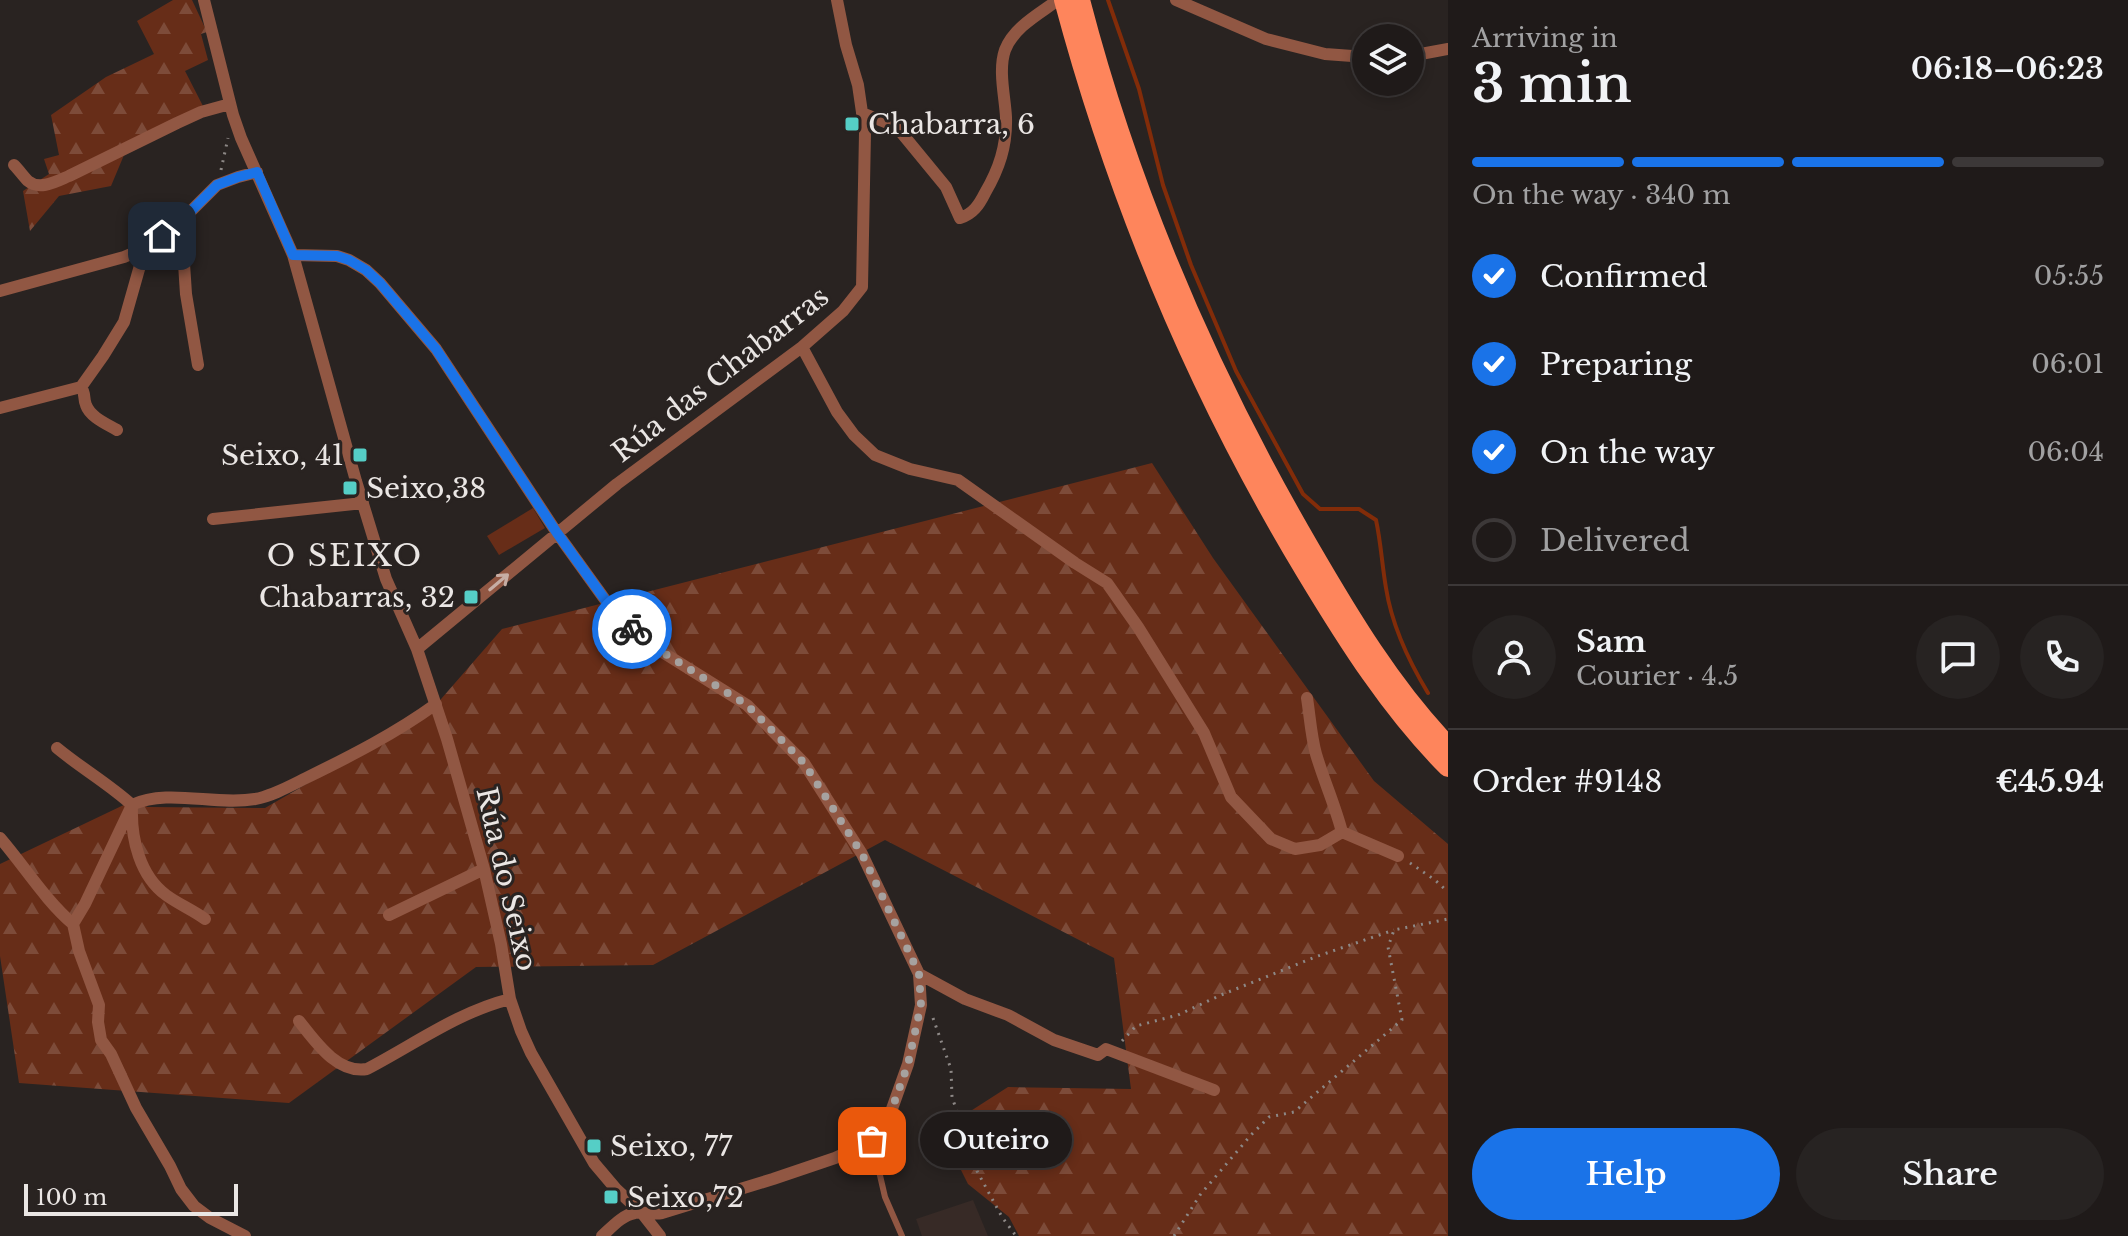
<!DOCTYPE html>
<html lang="en">
<head>
<meta charset="utf-8">
<style>
  body { margin:0; font-family:"Libre Baskerville",serif; background:#272322; color:#f1f3f6; height:100vh; display:flex; flex-direction:column; font-size:30px; white-space:nowrap }
  * { box-sizing:border-box; margin:0 }
  p { font-size:26px; color:#a1a1a2 }
  .icon { flex:none; width:44px; height:44px; fill:none; stroke:currentColor; stroke-width:2; stroke-linecap:round; stroke-linejoin:round }
  .map { position:relative; flex:1; overflow:hidden }
  .panel { display:flex; flex-direction:column; background:#1f1a19; width:680px }
  .panel>* { flex:none }
  .controls { position:absolute; left:1352px; top:24px; display:grid; gap:16px }
  .controls a { display:grid; place-items:center; width:72px; height:72px; border-radius:50%; background:#1f1a19; box-shadow:0 4px 12px #0003,0 0 0 2px #3c3838; font-size:40px }
  .scale { position:absolute; left:24px; bottom:20px; width:214px; box-sizing:border-box; padding-left:8px; border:4px solid #eae6e4; border-top:0; font-size:22px; line-height:28px; white-space:nowrap; color:#eae6e4; -webkit-text-stroke:6px #292321; paint-order:stroke }
  .pin { position:absolute; display:grid; place-items:center; width:68px; height:68px; color:#fff; margin:-34px; border-radius:16px; box-shadow:0 4px 12px #0006 }
  .courier { position:absolute; display:grid; place-items:center; width:80px; height:80px; margin:-40px; border:6px solid #1a73e8; border-radius:50%; background:#fff; color:#222; box-shadow:0 2px 10px #0007 }
  .bubble { position:absolute; height:56px; border-radius:28px; background:#1f1a19; box-shadow:0 4px 12px #0003,0 0 0 2px #3c3838; font-size:26px; font-weight:600; line-height:56px; text-align:center }
  .summary em { font-style:normal; font-weight:600 }
  .summary div { display:flex; flex-direction:column-reverse }
  .summary { display:flex; align-items:center; justify-content:space-between; height:136px; padding:0 24px }
  h1 { font-size:52px; font-weight:600; line-height:60px }
  .bar { display:grid; grid-template-columns:repeat(4,1fr); gap:12px 8px; align-content:center; height:96px; padding:0 24px }
  .bar i { height:10px; border-radius:6px; background:#3c3838 }
  .bar .current { background:#1a73e8 }
  .bar p { grid-column:span 4 }
  .line { display:flex; align-items:center; gap:20px; padding:0 24px; border-top:2px solid #3c3838 }
  .line div { flex:1 }
  .round { display:grid; place-items:center; flex:none; width:84px; height:84px; border-radius:42px; background:#272322 }
  ol { padding:0 24px; list-style:none }
  li { display:flex; align-items:center; gap:24px; height:88px }
  li p { margin-inline-start:auto }
  li .icon { padding:8px; border-radius:50%; background:#1a73e8; color:#fff; stroke-width:4 }
  li:last-child { color:#a1a1a2 }
  li i { width:44px; height:44px; border:4px solid #3c3838; border-radius:50% }
  .button { display:flex; gap:16px; margin-top:auto; padding:16px 24px }
  .button a { flex:1; height:92px; border-radius:48px; background:#1a73e8; color:#fff; font-size:32px; font-weight:600; line-height:92px; text-align:center }
  .button a+a { background:#272322; color:#f1f3f6 }
  main { display:flex; flex:1; min-height:0 }
  .map>svg:first-child { display:block }
  .built { fill:#372a26 }
  .forest { fill:url(#forest-firs) }
  .pitch { fill:#672d18 }
  .lines { fill:none; stroke-linecap:round; stroke-linejoin:round }
  .stream { stroke:#822c09; stroke-width:4 }
  .path { stroke:#8d8886; stroke-width:3; stroke-dasharray:2 6; stroke-linecap:butt }
  .lane { stroke:#915743; stroke-width:6 }
  .street { stroke:#915743; stroke-width:12 }
  .primary { stroke:#fe855c; stroke-width:20 }
  .oneway { stroke:#c6ada4 }
  .done { stroke:#a6a2a0; stroke-width:8; stroke-dasharray:0 14.4 }
  .route { stroke:#1a73e8; stroke-width:10 }
  .poi-dot { fill:#55cec6; stroke:#292321; stroke-width:3 }
  .labels { text-anchor:middle; stroke-width:6; stroke-linejoin:round; paint-order:stroke }
  .poi-label { font-size:28px; fill:#eae6e4; stroke:#292321; text-anchor:start }
  .street-label { font-size:28px; fill:#eae6e4; stroke:#292321 }
  .neighbourhood-label { font-size:30px; letter-spacing:2px; fill:#eae6e4; stroke:#292321 }
</style>
</head>
<body>
<main>
<div class="map">
<svg width="1448" height="1236" viewBox="0 0 1448 1236">
  <defs>
    <pattern id="forest-firs" width="22" height="20" patternUnits="userSpaceOnUse" patternTransform="scale(2)"><rect width="22" height="20" fill="#672d18"/><path d="M5 1l3.5 6h-7zM16 11l3.5 6h-7z" fill="#7d4b39"/></pattern>
  </defs>
  <rect width="100%" height="100%" fill="#292321"/>
  <!-- built -->
  <path class="built" d="M 973,1200 L 988,1236 L 922,1236 L 916,1219 Z"/>
  <!-- forest -->
  <path class="forest" d="M 173,0 L 192,0 L 207,32 L 201,34 L 208,60 L 185,71 L 204,108 L 124,155 L 111,186 L 59,196 L 30,231 L 23,191 L 49,174 L 44,159 L 59,155 L 51,115 L 106,77 L 154,54 L 137,21 Z
    M 1152,463 L 1213,558 L 1374,781 L 1448,844 L 1448,1236 L 1019,1236 L 1009,1217 L 968,1184 L 941,1130 L 1008,1087 L 1131,1089 L 1114,958 L 885,840 L 653,965 L 476,967 L 289,1103 L 19,1083 L 0,956 L 0,864 L 130,802 L 148,807 L 265,808 L 428,714 L 502,629 Z"/>
  <!-- pitch -->
  <path class="pitch" d="M 533,508 L 545,528 L 499,555 L 487,536 Z"/>
  <g class="lines">
    <!-- stream -->
    <path class="stream" d="M 1108,0 L 1139,89 L 1163,185 L 1191,265 L 1236,371 L 1303,494 L 1320,509 L 1359,509 L 1376,520 C 1381,543 1382,565 1386,588 C 1392,626 1408,660 1428,693"/>
    <!-- path -->
    <path class="path" d="M 221,170 L 228,138
      M 1410,863 L 1435,880 L 1448,892
      M 933,1018 L 951,1069 L 952,1097 L 977,1171 L 1002,1217 L 1016,1236
      M 1122,1041 L 1136,1026 L 1178,1015 L 1221,995 L 1315,957 L 1394,930
      M 1174,1236 L 1200,1195 L 1251,1135 L 1269,1117 L 1294,1112 L 1402,1020 L 1388,947 L 1394,930 L 1448,919"/>
    <!-- lane -->
    <path class="lane" d="M 872,1141 L 885,1197 L 902,1236"/>
    <!-- street -->
    <path class="street" d="M 204,0 L 233,115 L 241,138 L 293,255 L 356,481 L 386,579 L 417,649 L 447,739 L 484,869 L 501,944 L 510,999 L 521,1031 L 531,1053 L 594,1163 L 616,1189 L 642,1213 L 660,1236
      M 1176,0 L 1266,39 L 1325,54 L 1366,57
      M 1410,56 L 1448,49
      M 862,113 L 890,124 L 900,131 L 946,187 L 960,218 C 973,214 979,205 985,193 C 999,169 1007,146 1006,117 C 1005,97 998,70 1005,50 C 1014,27 1039,14 1058,0
      M 14,165 C 19,170 23,176 28,181 C 40,191 57,181 69,176 L 177,123 L 201,112 L 230,104
      M 178,224 L 182,233 L 186,294 L 198,365
      M 293,255 L 337,256 L 349,260 L 366,270 L 380,283 L 436,349 L 557,533 L 619,619 L 651,645 L 747,705 L 804,763 L 862,854 L 919,974
      M 0,291 L 124,257 L 145,248 L 178,224 L 217,185 L 238,177 L 257,172
      M 802,347 L 837,412 L 854,435 L 875,455 L 910,469 L 958,480 L 1075,563 L 1107,583 L 1138,627 L 1204,733 L 1231,797 L 1271,839 L 1295,849 L 1320,845 L 1342,832 C 1335,805 1324,781 1316,754 C 1311,736 1310,717 1307,698
      M 81,387 C 86,394 83,398 86,405 C 90,417 107,424 117,430
      M 0,408 L 81,387 L 103,356 L 124,322 L 145,248
      M 213,519 L 363,503
      M 417,649 L 617,484 L 802,347 L 843,311 L 862,287 L 865,133 L 858,85 L 846,45 L 837,0
      M 57,748 C 81,768 109,784 132,805
      M 132,805 C 168,788 215,806 255,799 C 272,796 290,786 306,778 C 351,756 396,733 436,704
      M 132,808 C 131,839 140,876 166,895 C 178,904 193,910 205,919
      M 1342,832 L 1398,856
      M 0,838 C 25,867 45,900 73,924 L 85,904 L 132,805
      M 389,915 L 484,869
      M 73,924 L 79,951 L 99,1005 L 98,1022 L 101,1040 L 111,1054 L 136,1108 L 170,1166 L 181,1189 L 194,1206 L 210,1218 L 245,1236
      M 299,1021 C 315,1041 337,1074 367,1069 C 415,1044 458,1012 510,999
      M 602,1236 C 611,1228 622,1215 635,1213 C 644,1211 652,1215 662,1213 L 773,1179 L 835,1158 L 872,1141 L 888,1120 L 908,1064 L 921,1005 L 919,974 L 965,999 L 1008,1015 L 1054,1040 L 1098,1055 L 1106,1049 L 1214,1090"/>
    <!-- primary -->
    <path class="primary" d="M 1064,0 C 1118,202 1198,393 1306,572 C 1347,640 1391,710 1448,767
      M 1080,0 C 1130,193 1209,375 1309,547 C 1349,616 1392,688 1448,746"/>
  </g>
  <!-- one-way arrows -->
  <defs><path id="oneway-shaft" d="M-6 0H5M1.5-3L5.5 0L1.5 3" fill="none" stroke-width="1.6" stroke-linecap="round" stroke-linejoin="round" transform="scale(2)"/></defs>
  <use class="oneway" href="#oneway-shaft" transform="translate(499 582) rotate(-40)"/>
  <g class="lines">
    <!-- done -->
    <path class="done" d="M 632,629 L 651,645 L 747,705 L 804,763 L 862,854 L 908,950 L 919,974 L 921,1005 L 908,1064 L 888,1120 L 872,1141"/>
    <!-- route -->
    <path class="route" d="M 162,236 L 178,224 L 217,185 L 238,177 L 257,172 L 293,255 L 337,256 L 349,260 L 366,270 L 380,283 L 436,349 L 557,533 L 619,619 L 632,629"/>
  </g>
  <!-- markers -->
  <g class="poi-dot">
    <rect x="844" y="116" width="16" height="16" rx="4"/>
    <rect x="352" y="447" width="16" height="16" rx="4"/>
    <rect x="342" y="480" width="16" height="16" rx="4"/>
    <rect x="463" y="589" width="16" height="16" rx="4"/>
    <rect x="586" y="1138" width="16" height="16" rx="4"/>
    <rect x="603" y="1189" width="16" height="16" rx="4"/>
  </g>
  <g class="labels">
    <!-- poi labels -->
    <g class="poi-label">
      <text x="868" y="134">Chabarra, 6</text>
      <text x="344" y="465" text-anchor="end">Seixo, 41</text>
      <text x="366" y="498">Seixo,38</text>
      <text x="455" y="607" text-anchor="end">Chabarras, 32</text>
      <text x="610" y="1156">Seixo, 77</text>
      <text x="627" y="1207">Seixo,72</text>
    </g>
    <!-- street labels -->
    <g class="street-label">
      <text transform="translate(720 374) rotate(-38)" y="10">Rúa das Chabarras</text>
      <text transform="translate(507 879) rotate(77)" y="10">Rúa do Seixo</text>
    </g>
    <!-- neighbourhood labels -->
    <g class="neighbourhood-label">
      <text x="345" y="566">O SEIXO</text>
    </g>
  </g>
</svg>
<div class="controls">
<a><svg class="icon" aria-label="layers" viewBox="0 0 24 24"><path d="M12 4l9 5-9 5-9-5zM3 14l9 5 9-5"/></svg></a>
</div>
<div class="scale">100 m</div>
<div class="pin" style="left:872px;top:1141px;background:#ea580c"><svg class="icon" aria-label="bag" viewBox="0 0 24 24"><path d="M5 8h14l-1 12H6zM9 8a3 3 0 0 1 6 0"/></svg></div>
<div class="pin" style="left:162px;top:236px;background:#1f2937"><svg class="icon" aria-label="home" viewBox="0 0 24 24"><path d="M3 11l9-7 9 7M6 9v11h12V9"/></svg></div>
<div class="courier" style="left:632px;top:629px"><svg class="icon" aria-label="bike" viewBox="0 0 24 24"><circle cx="6" cy="16" r="4"/><circle cx="18" cy="16" r="4"/><path d="M6 16l4-8h5l3 8M10 8l3 8H6M13 5h3"/></svg></div>
<div class="bubble" style="left:920px;top:1112px;width:152px">Outeiro</div>
</div>
<section class="panel">
<div class="summary"><div><h1>3 min</h1><p>Arriving in</p></div><em>06:18–06:23</em></div>
<div class="bar"><i class="current"></i><i class="current"></i><i class="current"></i><i></i><p>On the way · 340 m</p></div>
<ol>
<li><svg class="icon" aria-label="check" viewBox="0 0 24 24"><path d="M5 12l5 5 9-10"/></svg>Confirmed<p>05:55</p></li>
<li><svg class="icon" aria-label="check" viewBox="0 0 24 24"><path d="M5 12l5 5 9-10"/></svg>Preparing<p>06:01</p></li>
<li><svg class="icon" aria-label="check" viewBox="0 0 24 24"><path d="M5 12l5 5 9-10"/></svg>On the way<p>06:04</p></li>
<li><i></i>Delivered</li>
</ol>
<div class="line" style="height:144px"><a class="round"><svg class="icon" aria-label="person" viewBox="0 0 24 24"><circle cx="12" cy="8" r="4"/><path d="M4 21q1-7 8-7t8 7"/></svg></a><div><b>Sam</b><p>Courier · 4.5</p></div><a class="round"><svg class="icon" aria-label="chat" viewBox="0 0 24 24"><path d="M4 5h16v11H9l-5 4z"/></svg></a><a class="round"><svg class="icon" aria-label="phone" viewBox="0 0 24 24"><path d="M5 4h4l2 5-3 2q2 4 5 5l2-3 5 2v4C11 20 4 13 5 4z"/></svg></a></div>
<div class="line" style="height:104px"><div>Order #9148</div><b>€45.94</b></div>
<div class="button"><a>Help</a><a>Share</a></div>
</section>
</main>
</body>
</html>
